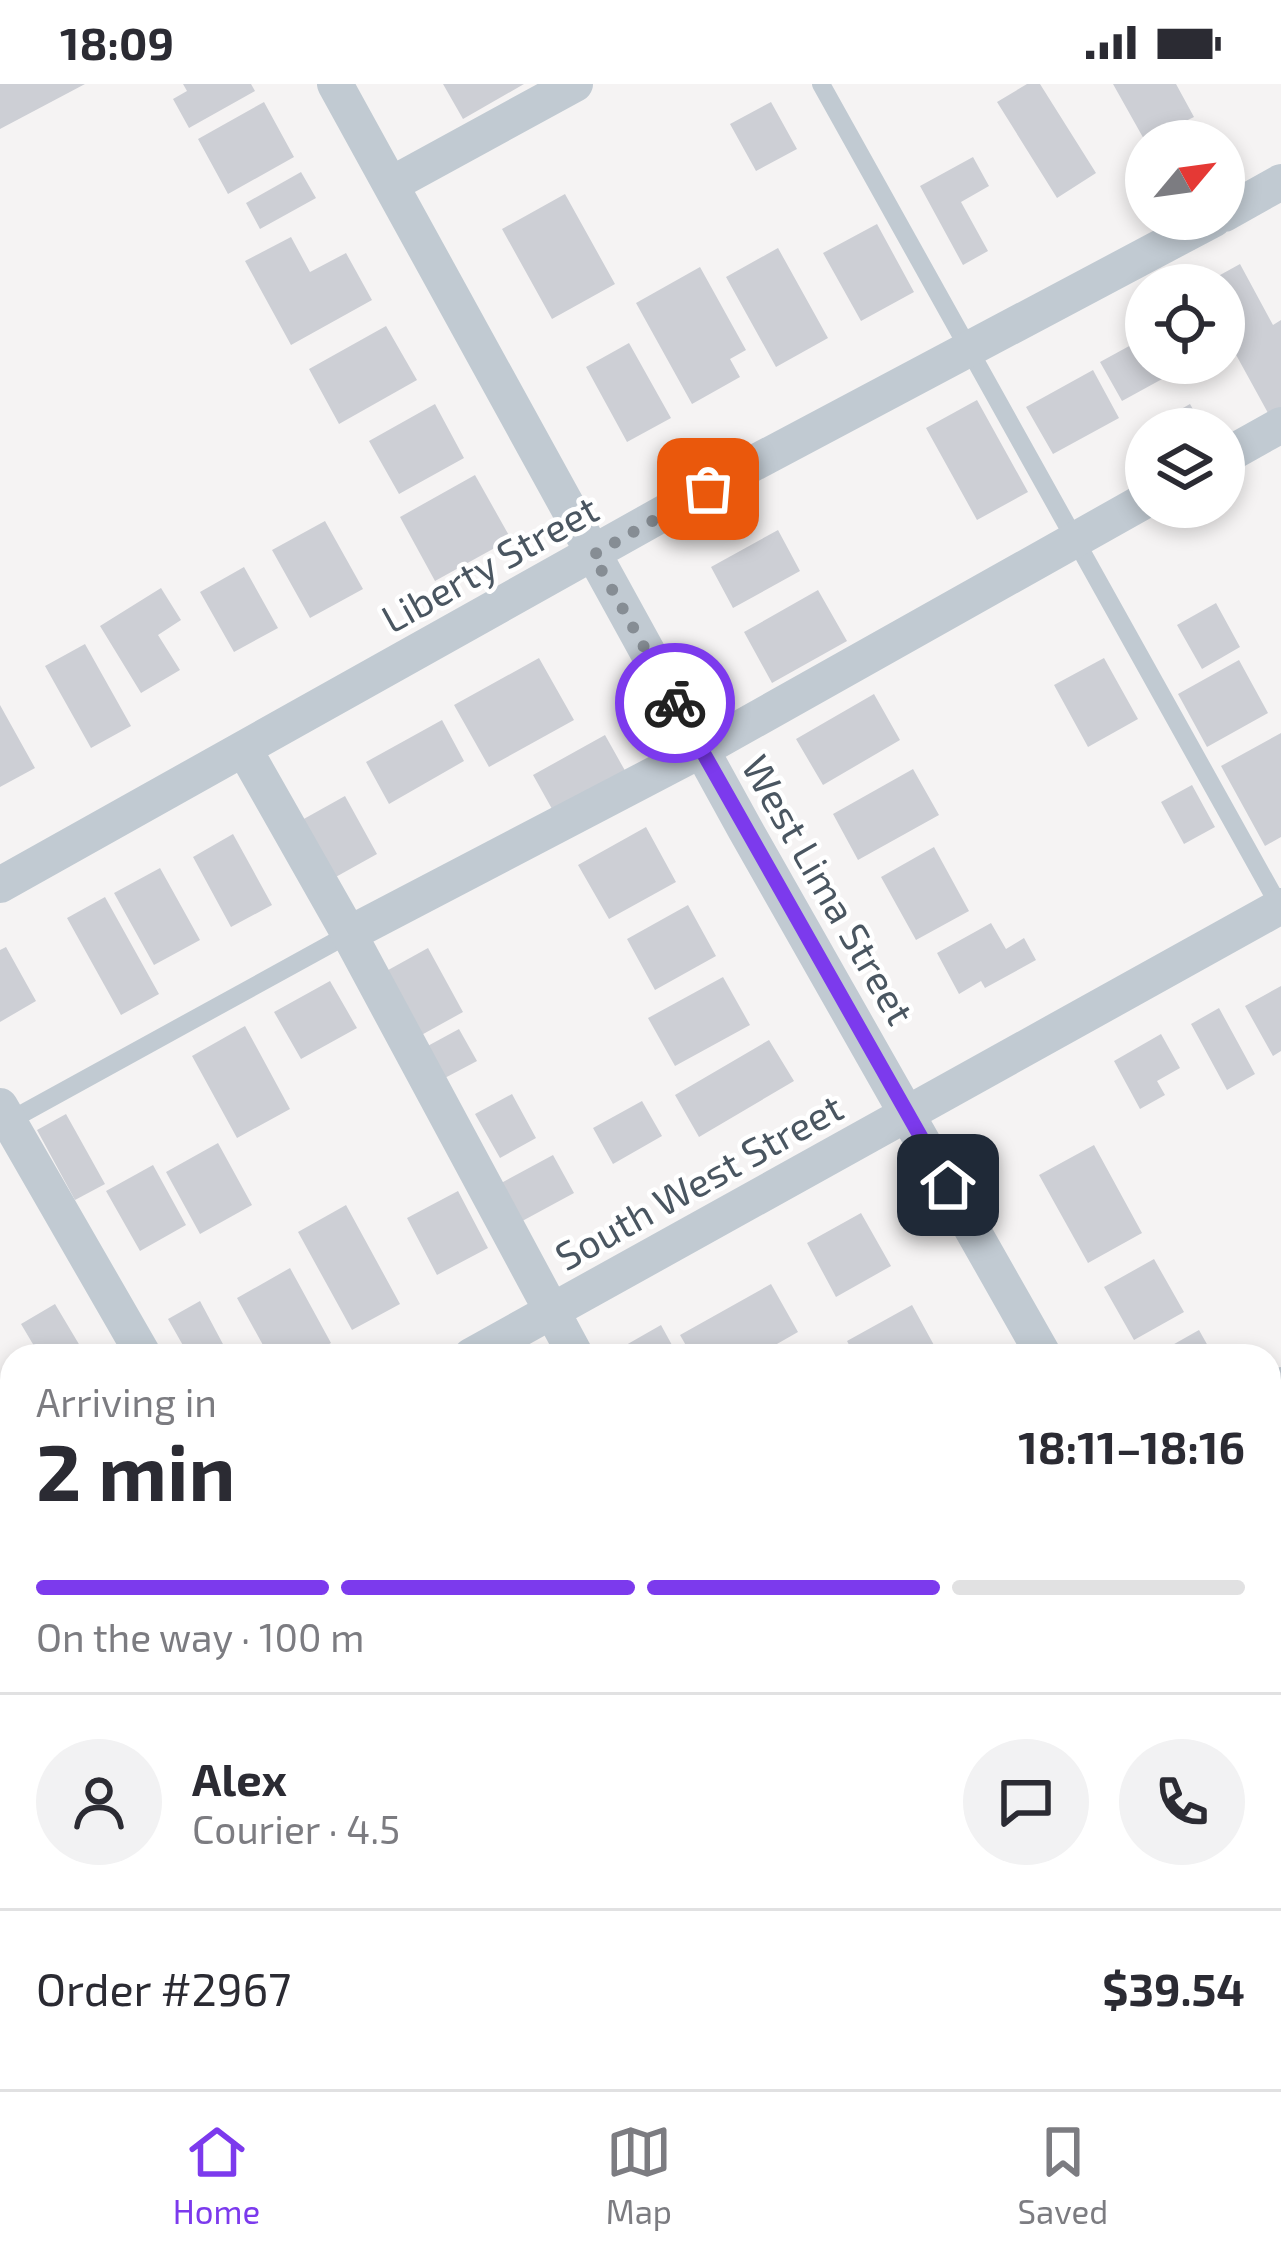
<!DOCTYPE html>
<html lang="en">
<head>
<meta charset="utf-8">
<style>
  body { margin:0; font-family:"Exo 2",sans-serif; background:#f2f2f3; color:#2b2b33; height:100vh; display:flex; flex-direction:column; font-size:45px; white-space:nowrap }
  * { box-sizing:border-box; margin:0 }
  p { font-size:39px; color:#7c7c81 }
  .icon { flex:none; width:66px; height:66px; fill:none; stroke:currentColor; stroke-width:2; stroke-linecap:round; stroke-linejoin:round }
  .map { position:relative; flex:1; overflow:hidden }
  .drawer { position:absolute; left:0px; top:1260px; width:1281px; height:747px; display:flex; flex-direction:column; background:#fff; border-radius:36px 36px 0 0; box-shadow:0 6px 18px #0003 }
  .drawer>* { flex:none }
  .needle { width:78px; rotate:61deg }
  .buttons { position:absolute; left:1125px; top:36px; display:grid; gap:24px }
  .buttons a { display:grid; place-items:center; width:120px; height:120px; border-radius:50%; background:#fff; box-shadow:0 6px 18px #0003; font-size:60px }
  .pin { position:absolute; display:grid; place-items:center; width:102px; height:102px; color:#fff; margin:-51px; border-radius:24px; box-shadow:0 6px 18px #0006 }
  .courier { position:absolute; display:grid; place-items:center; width:120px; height:120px; margin:-60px; border:9px solid #7c3aed; border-radius:50%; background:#fff; color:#222; box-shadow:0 3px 15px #0007 }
  .overview em { font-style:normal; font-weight:700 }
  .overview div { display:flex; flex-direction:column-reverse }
  .overview { display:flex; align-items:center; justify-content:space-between; height:204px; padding:0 36px }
  h1 { font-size:78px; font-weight:700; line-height:90px }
  .bar { display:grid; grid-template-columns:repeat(4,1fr); gap:18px 12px; align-content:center; height:144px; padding:0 36px }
  .bar i { height:15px; border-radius:9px; background:#e1e1e2 }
  .bar .on { background:#7c3aed }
  .bar p { grid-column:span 4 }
  .line { display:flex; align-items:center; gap:30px; padding:0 36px; border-top:3px solid #e1e1e2 }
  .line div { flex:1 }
  .round { display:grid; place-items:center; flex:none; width:126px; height:126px; border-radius:63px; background:#f2f2f3 }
  .status { display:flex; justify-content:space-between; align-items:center; height:84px; padding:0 60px; background:#fff; direction:ltr }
  .status svg { height:33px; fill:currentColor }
  .menu { display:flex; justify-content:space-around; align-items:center; height:168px; border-top:3px solid #e1e1e2; background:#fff; font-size:33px; color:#7c7c81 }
  .menu a { display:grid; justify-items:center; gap:6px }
  .menu .on { color:#7c3aed }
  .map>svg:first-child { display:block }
  .building { fill:#cdcfd5 }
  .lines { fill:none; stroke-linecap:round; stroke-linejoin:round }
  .service { stroke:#c1cad2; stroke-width:18 }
  .minor { stroke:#c1cad2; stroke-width:36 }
  .tertiary { stroke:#c1cad2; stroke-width:45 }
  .secondary { stroke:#c1cbd6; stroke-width:51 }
  .done { stroke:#868d94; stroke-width:12; stroke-dasharray:0 21.6 }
  .route { stroke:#7c3aed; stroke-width:15 }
  .labels { text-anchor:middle; stroke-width:9; stroke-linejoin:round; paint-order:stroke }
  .street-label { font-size:39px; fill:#4a5661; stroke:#fff }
</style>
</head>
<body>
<div class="status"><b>18:09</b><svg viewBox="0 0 49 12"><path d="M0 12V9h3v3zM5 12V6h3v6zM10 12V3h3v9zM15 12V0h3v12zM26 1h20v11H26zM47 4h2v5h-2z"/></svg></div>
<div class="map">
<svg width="1281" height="2005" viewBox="0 0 1281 2005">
  <rect width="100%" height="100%" fill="#f5f3f3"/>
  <!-- building -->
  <path class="building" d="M 0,0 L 85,0 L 0,45 Z
    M 183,0 L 251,0 L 255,7 L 189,44 L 173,15 L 187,7 Z
    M 443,0 L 524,0 L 463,35 Z
    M 1027,0 L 1040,0 L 1096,89 L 1057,114 L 997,18 Z
    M 1113,0 L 1176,0 L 1194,33 L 1145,57 Z
    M 264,18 L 294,73 L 228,110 L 198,55 Z
    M 771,18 L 797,65 L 756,87 L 730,40 Z
    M 973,73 L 989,102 L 961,118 L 988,167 L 963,181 L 920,102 Z
    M 301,88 L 316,114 L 260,145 L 246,119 Z
    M 565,110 L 615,200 L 552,235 L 502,145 Z
    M 877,140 L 914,208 L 861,237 L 823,169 Z
    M 291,153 L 310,188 L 346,169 L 372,216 L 291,261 L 245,177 Z
    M 778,164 L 828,254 L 776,283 L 726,193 Z
    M 1240,180 L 1273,241 L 1281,236 L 1281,336 L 1274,340 L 1229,258 L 1224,261 L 1224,201 L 1202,201 Z
    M 700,183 L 746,266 L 730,275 L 740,293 L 692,320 L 636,219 Z
    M 386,242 L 417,296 L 339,340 L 309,285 Z
    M 1142,255 L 1146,279 L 1156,279 L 1164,294 L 1122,317 L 1100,278 Z
    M 629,259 L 671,334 L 627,358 L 586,283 Z
    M 1093,286 L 1119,334 L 1053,370 L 1026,323 Z
    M 977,316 L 1028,408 L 977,436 L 926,344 Z
    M 435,320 L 464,374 L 399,410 L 369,357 Z
    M 1190,320 L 1204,345 L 1146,345 Z
    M 475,391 L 511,455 L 435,497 L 400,433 Z
    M 325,437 L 363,505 L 310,534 L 272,466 Z
    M 778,446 L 800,487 L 733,524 L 711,483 Z
    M 244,483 L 278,544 L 234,568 L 200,508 Z
    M 161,504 L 181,536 L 158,551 L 180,586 L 141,609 L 100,542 Z
    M 818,506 L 847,557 L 772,599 L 744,548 Z
    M 1216,519 L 1240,563 L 1202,585 L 1177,541 Z
    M 85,560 L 131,642 L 91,664 L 45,582 Z
    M 539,574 L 574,636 L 489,683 L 454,621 Z
    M 1104,574 L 1138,635 L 1088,663 L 1054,601 Z
    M 1239,576 L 1268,629 L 1207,663 L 1178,610 Z
    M 874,610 L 900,656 L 823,701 L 796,655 Z
    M 0,621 L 35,684 L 0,703 Z
    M 442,636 L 464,677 L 389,720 L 366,678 Z
    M 1281,649 L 1281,753 L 1265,762 L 1221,682 Z
    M 605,651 L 628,692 L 556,732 L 533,691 Z
    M 913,685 L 939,731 L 858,776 L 833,730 Z
    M 1192,701 L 1215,743 L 1184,760 L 1161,718 Z
    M 345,712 L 377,770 L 325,799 L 293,741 Z
    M 646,743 L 676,798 L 609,835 L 578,781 Z
    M 233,750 L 272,821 L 231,843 L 193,773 Z
    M 934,763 L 969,827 L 916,856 L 881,793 Z
    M 160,784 L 200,856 L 154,881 L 114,809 Z
    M 105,813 L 159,910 L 121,931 L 67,834 Z
    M 688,821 L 716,872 L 655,906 L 627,855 Z
    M 991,839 L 1006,865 L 1024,854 L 1036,876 L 985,904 L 981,897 L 959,910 L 937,869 Z
    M 6,863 L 36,917 L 0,938 L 0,866 Z
    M 428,864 L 463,928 L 416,954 L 381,890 Z
    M 723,893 L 750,941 L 675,982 L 648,934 Z
    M 330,897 L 357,944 L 301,975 L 274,928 Z
    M 1281,902 L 1281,967 L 1273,972 L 1245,922 Z
    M 1219,924 L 1255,990 L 1227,1006 L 1191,940 Z
    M 245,942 L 290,1025 L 237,1054 L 192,972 Z
    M 459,945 L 477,977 L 441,996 L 424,964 Z
    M 1161,950 L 1180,984 L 1157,997 L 1165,1011 L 1140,1025 L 1114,977 Z
    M 769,956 L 794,997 L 699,1053 L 675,1011 Z
    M 512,1010 L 536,1054 L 500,1074 L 475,1030 Z
    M 642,1017 L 662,1052 L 613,1080 L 593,1044 Z
    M 66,1030 L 105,1100 L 75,1116 L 37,1046 Z
    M 218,1059 L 252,1121 L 200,1150 L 166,1088 Z
    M 1094,1061 L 1142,1149 L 1088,1179 L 1039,1091 Z
    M 553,1071 L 574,1109 L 513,1142 L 492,1104 Z
    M 153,1081 L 186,1141 L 140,1167 L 106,1107 Z
    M 458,1107 L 488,1164 L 437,1191 L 407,1134 Z
    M 346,1121 L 400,1220 L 352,1246 L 298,1148 Z
    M 861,1129 L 891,1182 L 836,1213 L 807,1159 Z
    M 1154,1175 L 1184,1228 L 1134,1256 L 1104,1203 Z
    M 290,1184 L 331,1259 L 308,1272 L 269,1272 L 237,1214 Z
    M 771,1200 L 798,1248 L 756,1272 L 692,1272 L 680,1251 Z
    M 200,1217 L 224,1262 L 220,1265 L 224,1272 L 189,1272 L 168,1235 Z
    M 55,1220 L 86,1272 L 40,1272 L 21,1240 Z
    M 912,1221 L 935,1263 L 918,1272 L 855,1272 L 847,1257 Z
    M 661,1241 L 678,1272 L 632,1272 L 626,1261 Z
    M 1199,1246 L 1213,1271 L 1233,1260 L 1240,1272 L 1153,1272 Z
    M 1269,1370 L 1281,1391 L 1281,1409 L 1269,1416 Z
    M 12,1380 L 12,1410 L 0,1403 L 0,1386 Z
    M 1281,1437 L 1281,1482 L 1271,1488 L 1269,1444 Z
    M 0,1916 L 12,1922 L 12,1935 L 0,1960 Z
    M 73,1995 L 70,2005 L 39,2005 L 13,1996 Z
    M 90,1995 L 140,1995 L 135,2005 L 86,2005 Z
    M 163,1995 L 217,1995 L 214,2005 L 160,2005 Z
    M 262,1995 L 296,1995 L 291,2005 L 242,2005 L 245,1998 L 258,2004 Z
    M 984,1995 L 1073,1995 L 1078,2005 L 989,2005 Z"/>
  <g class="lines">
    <!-- service -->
    <path class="service" d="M 821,0 L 1281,825
      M 9,1037 L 349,850
      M 1269,1298 L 1281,1292
      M 0,1761 L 12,1765
      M 624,1995 L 650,2005"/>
    <!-- minor -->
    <path class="minor" d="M 335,0 L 745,745 L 1044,1272
      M 392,100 L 575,0
      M 1224,130 L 1281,98
      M 1224,373 L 1281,341
      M 244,665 L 349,850 L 576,1272
      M 0,801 L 739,387 L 1214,135
      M 349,850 L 701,666 L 1146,416
      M 0,1022 L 144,1272
      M 471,1272 L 1281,822
      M 0,1533 L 12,1526
      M 1269,1682 L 1281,1704
      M 797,2005 L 815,1995"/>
    <!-- tertiary -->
    <path class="tertiary" d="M 1269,1747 L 1281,1740"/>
    <!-- secondary -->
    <path class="secondary" d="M 0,1471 L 12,1476
      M 1269,1953 L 1281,1958"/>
  </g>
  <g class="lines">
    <!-- done -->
    <path class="done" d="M 675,619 L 593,471 L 708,405"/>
    <!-- route -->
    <path class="route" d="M 675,619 L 948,1101"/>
  </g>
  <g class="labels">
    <!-- street labels -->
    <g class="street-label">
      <text transform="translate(490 480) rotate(-29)" y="14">Liberty Street</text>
      <text transform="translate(828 806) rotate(60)" y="14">West Lima Street</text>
      <text transform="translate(699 1098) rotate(-29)" y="14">South West Street</text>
    </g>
  </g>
</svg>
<div class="buttons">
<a><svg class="needle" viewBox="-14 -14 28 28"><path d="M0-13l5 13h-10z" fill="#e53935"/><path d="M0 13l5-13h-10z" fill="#7c7c81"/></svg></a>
<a><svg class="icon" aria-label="locate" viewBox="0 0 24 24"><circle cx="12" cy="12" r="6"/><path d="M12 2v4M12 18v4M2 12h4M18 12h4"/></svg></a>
<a><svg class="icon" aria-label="layers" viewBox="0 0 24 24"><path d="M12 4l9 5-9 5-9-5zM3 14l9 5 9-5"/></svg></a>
</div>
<div class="pin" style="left:708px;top:405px;background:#ea580c"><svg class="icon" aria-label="bag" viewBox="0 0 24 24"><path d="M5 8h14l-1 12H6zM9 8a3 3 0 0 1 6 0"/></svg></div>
<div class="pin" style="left:948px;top:1101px;background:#1f2937"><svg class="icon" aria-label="home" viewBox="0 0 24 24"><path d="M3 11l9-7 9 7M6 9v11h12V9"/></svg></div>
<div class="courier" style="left:675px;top:619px"><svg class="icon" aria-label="bike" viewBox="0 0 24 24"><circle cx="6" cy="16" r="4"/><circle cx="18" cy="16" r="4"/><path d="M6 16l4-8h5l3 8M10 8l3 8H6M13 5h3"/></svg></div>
<section class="drawer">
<div class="overview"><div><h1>2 min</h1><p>Arriving in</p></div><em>18:11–18:16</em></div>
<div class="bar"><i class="on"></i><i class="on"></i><i class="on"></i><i></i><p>On the way · 100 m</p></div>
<div class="line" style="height:216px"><a class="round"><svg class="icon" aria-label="person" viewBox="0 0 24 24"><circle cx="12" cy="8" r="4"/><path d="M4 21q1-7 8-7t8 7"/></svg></a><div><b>Alex</b><p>Courier · 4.5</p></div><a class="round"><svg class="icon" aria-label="chat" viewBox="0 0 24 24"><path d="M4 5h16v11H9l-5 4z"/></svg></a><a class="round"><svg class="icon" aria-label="phone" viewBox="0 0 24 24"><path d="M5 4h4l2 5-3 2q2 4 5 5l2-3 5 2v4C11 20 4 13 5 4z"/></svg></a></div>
<div class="line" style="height:156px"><div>Order #2967</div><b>$39.54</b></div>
</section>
</div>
<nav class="menu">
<a class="on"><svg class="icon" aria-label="home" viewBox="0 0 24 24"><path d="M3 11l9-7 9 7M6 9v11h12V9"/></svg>Home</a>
<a><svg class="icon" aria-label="map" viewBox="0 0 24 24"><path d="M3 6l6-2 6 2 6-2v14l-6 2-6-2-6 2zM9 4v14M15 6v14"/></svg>Map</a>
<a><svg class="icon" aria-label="saved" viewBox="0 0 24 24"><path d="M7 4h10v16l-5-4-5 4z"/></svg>Saved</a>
</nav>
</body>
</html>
